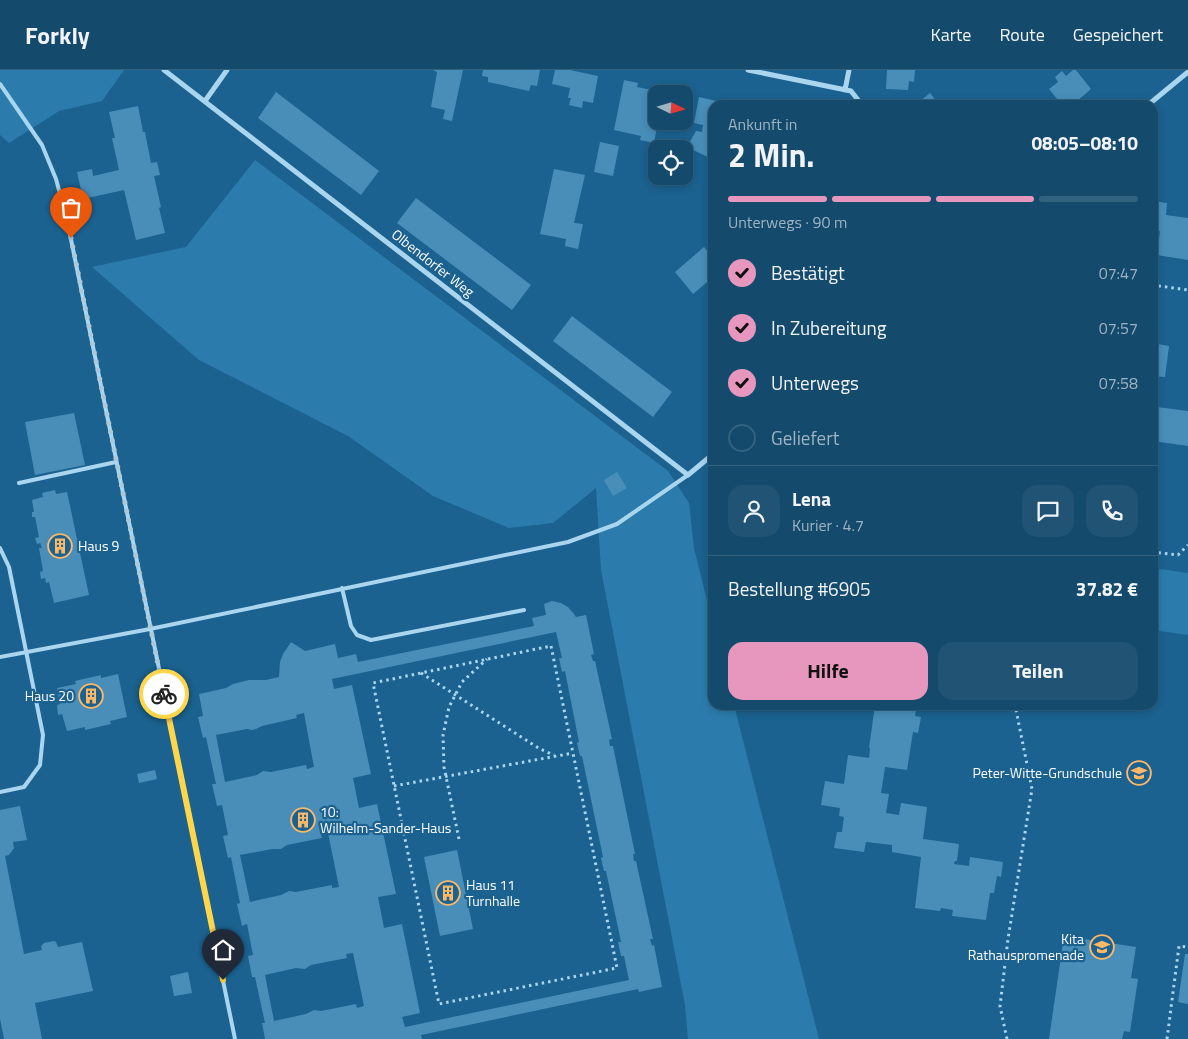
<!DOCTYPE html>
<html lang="de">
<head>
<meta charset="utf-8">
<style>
  body { margin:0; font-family:"Titillium Web",sans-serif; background:#215474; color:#f1f3f6; height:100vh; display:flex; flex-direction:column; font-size:19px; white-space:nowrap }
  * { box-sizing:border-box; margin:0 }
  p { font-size:16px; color:#9db3c2 }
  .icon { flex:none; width:28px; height:28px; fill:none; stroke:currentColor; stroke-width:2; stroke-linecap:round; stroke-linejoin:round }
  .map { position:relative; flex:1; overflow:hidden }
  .panel { position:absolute; left:708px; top:30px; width:450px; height:610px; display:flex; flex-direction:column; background:#144a6c; border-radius:15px; box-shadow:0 2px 8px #0003,0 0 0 1px #33627f }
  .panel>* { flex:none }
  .needle { width:32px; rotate:95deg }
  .controls { position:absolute; left:648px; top:15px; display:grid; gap:10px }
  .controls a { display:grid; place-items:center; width:45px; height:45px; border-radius:10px; background:#144a6c; box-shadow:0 2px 8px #0003,0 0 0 1px #33627f; font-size:25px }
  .pin { position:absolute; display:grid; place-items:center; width:42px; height:42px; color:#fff; margin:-51px -21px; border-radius:50% 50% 50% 0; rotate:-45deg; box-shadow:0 0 5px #0007 }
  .pin .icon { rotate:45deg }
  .courier { position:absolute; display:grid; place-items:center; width:50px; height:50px; margin:-25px; border:4px solid #ffd54a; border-radius:50%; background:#fff; color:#222; box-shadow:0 1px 6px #0007 }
  .overview em { font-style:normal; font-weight:700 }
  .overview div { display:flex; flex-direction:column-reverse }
  .overview { display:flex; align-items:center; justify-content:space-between; height:85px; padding:0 20px }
  h1 { font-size:32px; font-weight:700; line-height:38px }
  .bar { display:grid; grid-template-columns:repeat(4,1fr); gap:8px 5px; align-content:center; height:60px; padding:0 20px }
  .bar i { height:6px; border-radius:4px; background:#33627f }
  .bar .current { background:#e797bd }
  .bar p { grid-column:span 4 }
  .line { display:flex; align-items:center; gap:12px; padding:0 20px; border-top:1px solid #33627f }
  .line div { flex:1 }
  .round { display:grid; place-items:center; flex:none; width:52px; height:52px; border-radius:15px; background:#215474 }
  ol { padding:0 20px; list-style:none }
  li { display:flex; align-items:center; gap:15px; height:55px }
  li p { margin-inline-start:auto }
  li .icon { padding:5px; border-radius:50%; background:#e797bd; color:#111; stroke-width:4 }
  li:last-child { color:#9db3c2 }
  li i { width:28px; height:28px; border:2px solid #33627f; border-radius:50% }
  .action { display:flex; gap:10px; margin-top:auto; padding:10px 20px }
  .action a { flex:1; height:58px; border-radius:15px; background:#e797bd; color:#111; font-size:20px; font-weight:700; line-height:58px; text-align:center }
  .action a+a { background:#215474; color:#f1f3f6 }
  header { display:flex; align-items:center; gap:30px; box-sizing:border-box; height:70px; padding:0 25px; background:#144a6c; border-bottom:1px solid #33627f }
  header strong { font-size:24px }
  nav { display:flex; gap:28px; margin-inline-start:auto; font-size:18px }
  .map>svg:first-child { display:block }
  .green { fill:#2b7cac }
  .building { fill:#488eb9; fill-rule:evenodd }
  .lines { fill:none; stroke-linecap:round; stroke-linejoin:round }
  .path { stroke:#a9d5ee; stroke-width:3; stroke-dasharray:2.5 4; stroke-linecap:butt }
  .lane { stroke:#a9d5ee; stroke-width:4 }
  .street { stroke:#a9d5ee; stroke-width:5 }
  .done { stroke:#afc8d8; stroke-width:5; stroke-dasharray:0 9 }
  .route { stroke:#ffd54a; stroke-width:6 }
  .labels { text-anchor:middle; stroke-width:4.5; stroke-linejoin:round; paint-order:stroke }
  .street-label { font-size:14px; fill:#fff; stroke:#1b6290 }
  .poi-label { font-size:14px; fill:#fff; stroke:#1b6290; text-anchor:start }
</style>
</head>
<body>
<header>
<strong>Forkly</strong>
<nav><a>Karte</a><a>Route</a><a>Gespeichert</a></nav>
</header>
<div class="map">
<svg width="1188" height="969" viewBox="0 0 1188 969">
  <rect width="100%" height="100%" fill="#1b6290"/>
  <!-- green -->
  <path class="green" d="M 0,0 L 124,0 L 102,31 L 59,41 L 9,73 L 0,65 Z
    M 255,90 L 668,401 L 689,433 L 694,478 L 712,551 L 712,635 L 734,635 L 819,969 L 688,969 L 685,935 L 601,500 L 596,418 L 553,453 L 509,458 L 433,426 L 348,366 L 199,290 L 92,197 L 186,177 Z
    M 1153,498 L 1188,503 L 1188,565 L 1153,560 Z"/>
  <!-- building -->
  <path class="building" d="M 433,0 L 463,0 L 452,51 L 443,49 L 445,40 L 431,37 L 437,2 Z
    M 483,0 L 540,0 L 537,16 L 531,15 L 529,21 L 488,12 L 488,7 L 482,6 Z
    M 555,0 L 570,0 L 598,6 L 593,33 L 583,31 L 582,38 L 569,35 L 571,28 L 568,28 L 570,18 L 552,14 Z
    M 887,0 L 915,0 L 914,12 L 909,11 L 908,20 L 886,19 Z
    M 1073,0 L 1076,0 L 1091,19 L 1076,32 L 1079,35 L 1062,35 L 1049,19 L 1058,12 L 1055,7 L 1062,1 L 1066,6 Z
    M 624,10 L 638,13 L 637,17 L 666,23 L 656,24 L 656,51 L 658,51 L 654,73 L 640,70 L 641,66 L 614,60 Z
    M 276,22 L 379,101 L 361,125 L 258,48 Z
    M 930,23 L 937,32 L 934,35 L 915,35 Z
    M 699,27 L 729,34 L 712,35 L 712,89 L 687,77 L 696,61 L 702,62 L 703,55 L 694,53 Z
    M 138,36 L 143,62 L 145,62 L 151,93 L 157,92 L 160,105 L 154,106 L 161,137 L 159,138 L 165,163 L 136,170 L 124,120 L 83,129 L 77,102 L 92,99 L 93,106 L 119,100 L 112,68 L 115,68 L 109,42 Z
    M 600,72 L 619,76 L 613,106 L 594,102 Z
    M 554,99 L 585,105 L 574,153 L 583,154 L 578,179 L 565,176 L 566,169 L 540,164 Z
    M 416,128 L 531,215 L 512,240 L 397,153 Z
    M 1152,131 L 1167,133 L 1166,145 L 1188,148 L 1188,190 L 1157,185 L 1160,161 L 1152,160 Z
    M 704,177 L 712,187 L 712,208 L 693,224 L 675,202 Z
    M 572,246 L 672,322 L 653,347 L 553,271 Z
    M 1152,273 L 1169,276 L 1165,307 L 1152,306 Z
    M 1157,337 L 1188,341 L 1188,376 L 1152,371 L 1152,338 L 1157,338 Z
    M 74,343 L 85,395 L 35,405 L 25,352 Z
    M 617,402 L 627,418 L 613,426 L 604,410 Z
    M 55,420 L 56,424 L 67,422 L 89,525 L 54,533 L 49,512 L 46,513 L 45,508 L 41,509 L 40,502 L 43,501 L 39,478 L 42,478 L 40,473 L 37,474 L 35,468 L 39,467 L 35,447 L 32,447 L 32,442 L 34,442 L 32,430 L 43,427 L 42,423 Z
    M 552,531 L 561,533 L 568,537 L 574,544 L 576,547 L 586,545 L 594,584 L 591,585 L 593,591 L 595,591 L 612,669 L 609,670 L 610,676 L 613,676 L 635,784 L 633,784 L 634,791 L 636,791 L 653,869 L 650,869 L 652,876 L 654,875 L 662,917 L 639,922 L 638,919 L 421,965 L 422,969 L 265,969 L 262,953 L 265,953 L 255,907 L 252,907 L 248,886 L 253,885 L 247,854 L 242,856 L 237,834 L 240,833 L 231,787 L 228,788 L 223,766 L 228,765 L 222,735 L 217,736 L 212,714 L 216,714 L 206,667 L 203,668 L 198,647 L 203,646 L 199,624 L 226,618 L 233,614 L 249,610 L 266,610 L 279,607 L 280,592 L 283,584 L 291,572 L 305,581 L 335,574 L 338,588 L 356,584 L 358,592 L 534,556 L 532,548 L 546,545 L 544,534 ZM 556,562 L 562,588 L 559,588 L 562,602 L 565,601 L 579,672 L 577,673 L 580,686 L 582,686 L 603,787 L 601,788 L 604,801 L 606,801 L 621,872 L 618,872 L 621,886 L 624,886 L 629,910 L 405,957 L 402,947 L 420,943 L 402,854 L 384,858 L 378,827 L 396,824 L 377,734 L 359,738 L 353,708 L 371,704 L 352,615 L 334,619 L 332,609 ZM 304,643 L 314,697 L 307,699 L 306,695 L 271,702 L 263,701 L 257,705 L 225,712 L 216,665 L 247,659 L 252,660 L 256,659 L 262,656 L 297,648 L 296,645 ZM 328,763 L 339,817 L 332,818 L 332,815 L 296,822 L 289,821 L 281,825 L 250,832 L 240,785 L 272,779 L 281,779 L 287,775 L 322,768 L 321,764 ZM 353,883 L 364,936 L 357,938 L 356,934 L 321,941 L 314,940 L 306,944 L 274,951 L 265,905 L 296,898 L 305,899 L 311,895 L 347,888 L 346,884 Z
    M 118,604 L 127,647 L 110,651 L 111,654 L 85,660 L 85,657 L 67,661 L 62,644 L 58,645 L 57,635 L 60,634 L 57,618 L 76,614 L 75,611 L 101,605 L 101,608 Z
    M 875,635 L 917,635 L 915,646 L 921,647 L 918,663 L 913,662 L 907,700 L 885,697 L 881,723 L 889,724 L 886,743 L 899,745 L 901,733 L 927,737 L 923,769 L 959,774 L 957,791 L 955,791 L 954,794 L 969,796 L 970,787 L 1003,792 L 1001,807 L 997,806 L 994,823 L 990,823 L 986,850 L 952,846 L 953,840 L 941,838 L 940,841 L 915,838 L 921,787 L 892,782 L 892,775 L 866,772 L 864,782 L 834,778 L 837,762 L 842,762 L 844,747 L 839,746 L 840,738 L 821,735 L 825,711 L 844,714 L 848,685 L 869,688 L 870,678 L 869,678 Z
    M 155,700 L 157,709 L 139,713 L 137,704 Z
    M 20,736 L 27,770 L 13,772 L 14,778 L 9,785 L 5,786 L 24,884 L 42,880 L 41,876 L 44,873 L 54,871 L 56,872 L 58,877 L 82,872 L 93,921 L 35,933 L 42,969 L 4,969 L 0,949 L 0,740 Z
    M 457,780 L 473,859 L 440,866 L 424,787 Z
    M 1064,866 L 1136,877 L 1131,908 L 1138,909 L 1130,962 L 1124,961 L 1122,969 L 1049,969 Z
    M 1185,884 L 1188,884 L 1188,934 L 1178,932 Z
    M 188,902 L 192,923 L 174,926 L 170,906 Z"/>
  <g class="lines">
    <!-- path -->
    <path class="path" d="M 1152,215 L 1188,220
      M 1152,482 L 1178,485 L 1188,475
      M 551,576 L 617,898 L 439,934 L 373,613 Z
      M 421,603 L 540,679 L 554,685
      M 394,716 L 573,683
      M 459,769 L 444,697 L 443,665 L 449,637 L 462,612 L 487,589
      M 1007,969 L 1000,936 L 1008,869 L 1032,719 L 1015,635
      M 1167,969 L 1179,876 L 1188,877"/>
    <!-- lane -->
    <path class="lane" d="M 0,14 L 42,75 L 56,109 L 67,150 L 235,969
      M 19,413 L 116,392
      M 0,478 L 9,497 L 43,665 L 40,695 L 24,717 L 0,722
      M 342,518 L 351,556 L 357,565 L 371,570 L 524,540
      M 0,587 L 150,559 L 568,472 L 617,454 L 688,405"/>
    <!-- street -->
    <path class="street" d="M 164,0 L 688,405 L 712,385
      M 748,0 L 851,21 L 862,35
      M 845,20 L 849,0
      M 205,31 L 227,0
      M 1148,35 L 1188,2"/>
  </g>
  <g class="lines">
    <!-- done -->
    <path class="done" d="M 71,168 L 164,624"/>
    <!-- route -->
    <path class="route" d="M 164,624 L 223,910"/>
  </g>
  <!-- icons -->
  <defs>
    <g id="building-ring" transform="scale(1.25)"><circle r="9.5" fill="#1b6290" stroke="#ffb866" stroke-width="1.5"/><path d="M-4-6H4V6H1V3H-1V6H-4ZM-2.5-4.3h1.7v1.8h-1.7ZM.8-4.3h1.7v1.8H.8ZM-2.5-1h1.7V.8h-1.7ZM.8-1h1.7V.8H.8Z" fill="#ffb866"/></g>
    <g id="school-ring" transform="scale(1.25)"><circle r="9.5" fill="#1b6290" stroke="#ffb866" stroke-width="1.5"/><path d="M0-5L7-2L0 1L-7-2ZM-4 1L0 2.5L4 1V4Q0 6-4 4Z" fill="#ffb866"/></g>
  </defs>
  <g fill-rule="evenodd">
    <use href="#building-ring" x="60" y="476"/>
    <use href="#building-ring" x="91" y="626"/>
    <use href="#school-ring" x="1139" y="703"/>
    <use href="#building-ring" x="303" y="750"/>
    <use href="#building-ring" x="448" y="823"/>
    <use href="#school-ring" x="1102" y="877"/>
  </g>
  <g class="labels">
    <!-- street labels -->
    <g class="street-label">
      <text transform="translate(433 193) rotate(38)" y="5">Olbendorfer Weg</text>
    </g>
    <!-- poi labels -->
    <g class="poi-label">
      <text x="78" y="481">Haus 9</text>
      <text x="74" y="631" text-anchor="end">Haus 20</text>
      <text x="1122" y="708" text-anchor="end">Peter-Witte-Grundschule</text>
      <text x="320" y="747">10:<tspan x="320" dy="16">Wilhelm-Sander-Haus</tspan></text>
      <text x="466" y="820">Haus 11<tspan x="466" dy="16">Turnhalle</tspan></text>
      <text x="1084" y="874" text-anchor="end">Kita<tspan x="1084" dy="16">Rathauspromenade</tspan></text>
    </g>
  </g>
</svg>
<div class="controls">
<a><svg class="needle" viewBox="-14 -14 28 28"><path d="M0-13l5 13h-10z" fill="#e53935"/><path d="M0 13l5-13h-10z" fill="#9db3c2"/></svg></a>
<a><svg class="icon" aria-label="locate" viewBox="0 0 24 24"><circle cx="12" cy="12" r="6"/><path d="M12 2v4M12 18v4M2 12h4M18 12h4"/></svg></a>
</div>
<div class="pin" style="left:71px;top:168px;background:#ea580c"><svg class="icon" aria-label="bag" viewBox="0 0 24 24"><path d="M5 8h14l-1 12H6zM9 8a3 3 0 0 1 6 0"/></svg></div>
<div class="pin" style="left:223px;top:910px;background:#1f2937"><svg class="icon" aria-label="home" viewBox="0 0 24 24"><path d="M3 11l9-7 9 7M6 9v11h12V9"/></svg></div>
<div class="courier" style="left:164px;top:624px"><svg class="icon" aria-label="bike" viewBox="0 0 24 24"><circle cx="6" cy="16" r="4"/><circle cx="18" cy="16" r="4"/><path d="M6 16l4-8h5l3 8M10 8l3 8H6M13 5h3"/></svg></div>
<section class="panel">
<div class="overview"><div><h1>2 Min.</h1><p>Ankunft in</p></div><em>08:05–08:10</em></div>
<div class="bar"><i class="current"></i><i class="current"></i><i class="current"></i><i></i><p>Unterwegs · 90 m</p></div>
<ol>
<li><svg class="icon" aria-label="check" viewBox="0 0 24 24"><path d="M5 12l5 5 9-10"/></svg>Bestätigt<p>07:47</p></li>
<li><svg class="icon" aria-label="check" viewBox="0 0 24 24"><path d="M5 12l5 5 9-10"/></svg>In Zubereitung<p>07:57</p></li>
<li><svg class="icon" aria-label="check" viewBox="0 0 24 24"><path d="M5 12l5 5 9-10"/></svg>Unterwegs<p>07:58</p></li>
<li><i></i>Geliefert</li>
</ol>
<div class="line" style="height:90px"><a class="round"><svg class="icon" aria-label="person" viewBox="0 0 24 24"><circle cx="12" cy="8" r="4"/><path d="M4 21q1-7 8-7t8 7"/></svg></a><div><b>Lena</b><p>Kurier · 4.7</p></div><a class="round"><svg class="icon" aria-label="chat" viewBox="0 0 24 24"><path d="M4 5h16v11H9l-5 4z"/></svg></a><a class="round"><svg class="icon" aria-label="phone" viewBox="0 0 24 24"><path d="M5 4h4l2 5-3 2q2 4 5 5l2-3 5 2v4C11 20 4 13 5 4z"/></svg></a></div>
<div class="line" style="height:65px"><div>Bestellung #6905</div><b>37.82 €</b></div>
<div class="action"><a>Hilfe</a><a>Teilen</a></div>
</section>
</div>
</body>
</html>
